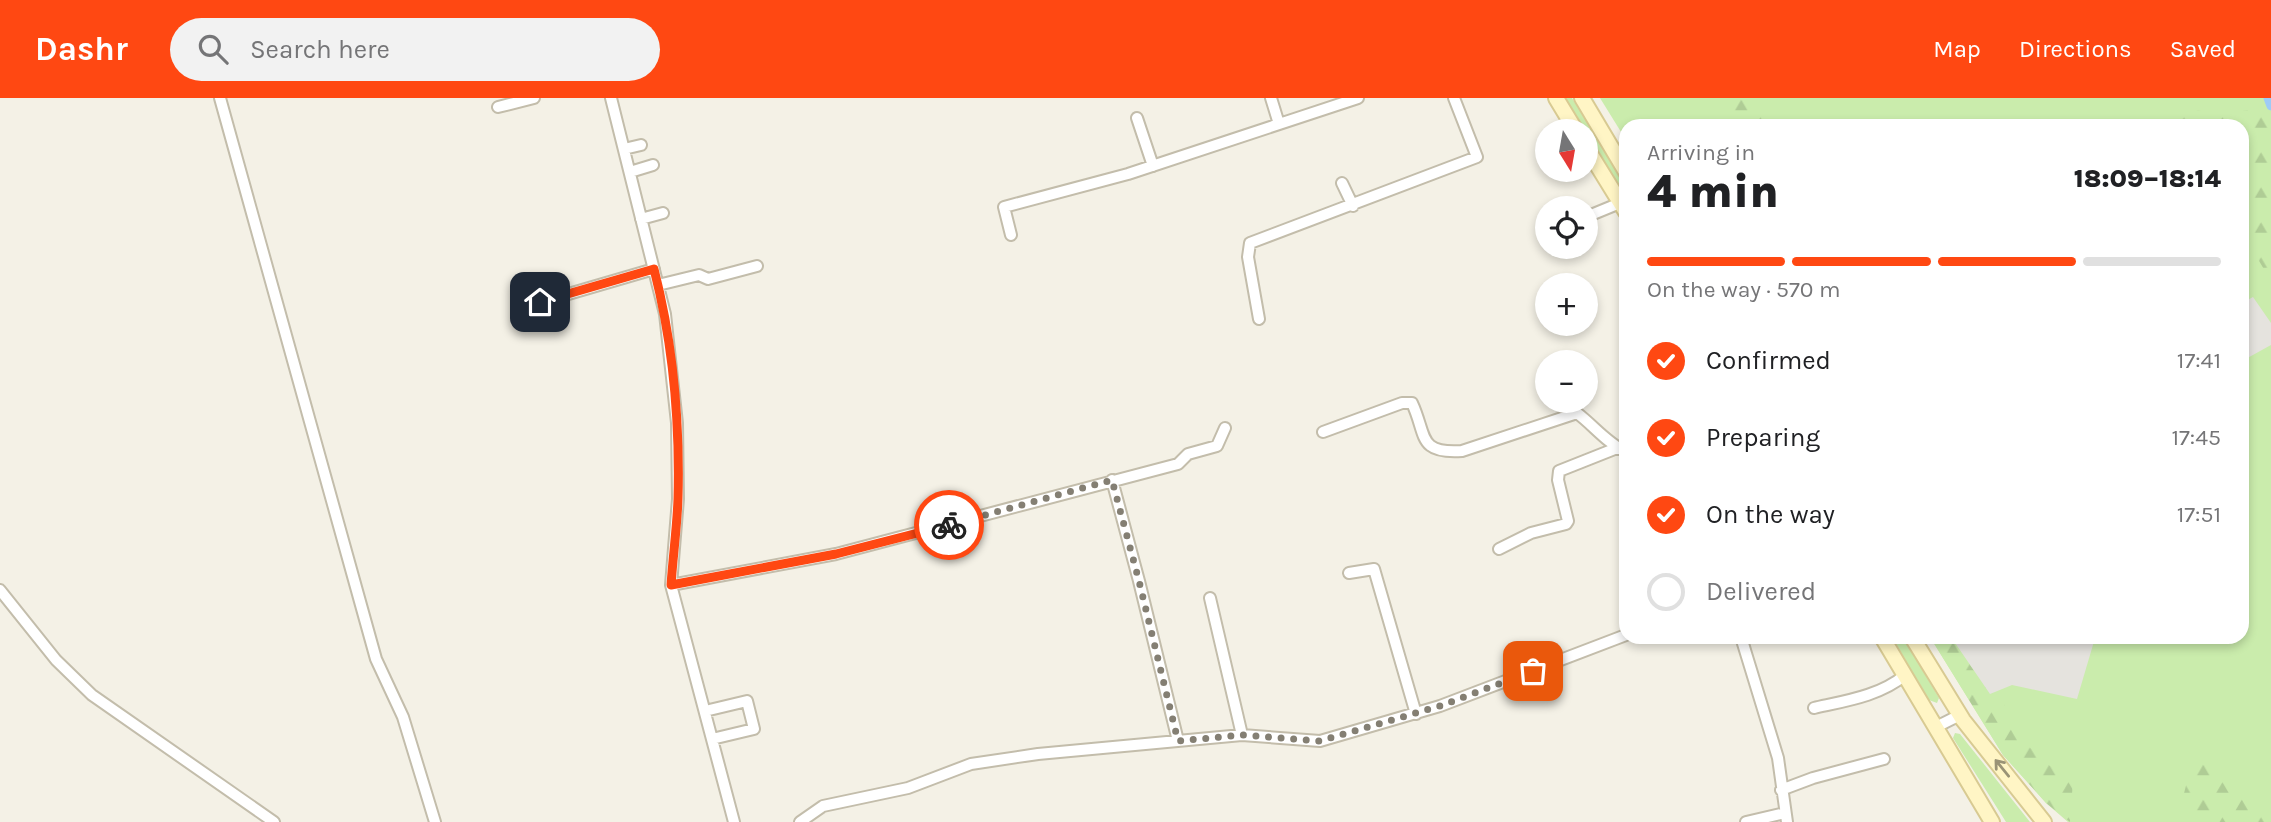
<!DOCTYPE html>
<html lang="en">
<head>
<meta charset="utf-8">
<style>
  body { margin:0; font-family:Karla,sans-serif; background:#f2f2f2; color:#202124; height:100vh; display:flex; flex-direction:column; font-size:26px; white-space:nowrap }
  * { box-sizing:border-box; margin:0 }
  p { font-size:23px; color:#757577 }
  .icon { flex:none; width:38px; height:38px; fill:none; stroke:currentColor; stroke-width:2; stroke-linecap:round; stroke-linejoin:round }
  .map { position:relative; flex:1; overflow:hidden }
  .side { position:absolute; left:1619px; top:21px; width:630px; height:525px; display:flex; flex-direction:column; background:#fff; border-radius:21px; box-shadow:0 4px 10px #0003 }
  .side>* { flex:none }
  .needle { width:46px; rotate:169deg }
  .tools { position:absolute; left:1535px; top:21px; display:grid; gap:14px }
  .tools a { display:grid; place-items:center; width:63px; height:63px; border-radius:50%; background:#fff; box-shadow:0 4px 10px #0003; font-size:35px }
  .pin { position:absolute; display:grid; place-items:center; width:60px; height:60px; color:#fff; margin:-30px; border-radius:14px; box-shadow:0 4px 10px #0006 }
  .courier { position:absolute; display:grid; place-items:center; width:70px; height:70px; margin:-35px; border:5px solid #ff4812; border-radius:50%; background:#fff; color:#222; box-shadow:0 2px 9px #0007 }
  .summary em { font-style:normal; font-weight:800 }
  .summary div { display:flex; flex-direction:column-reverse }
  .summary { display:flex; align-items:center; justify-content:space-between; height:119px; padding:0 28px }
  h1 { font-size:46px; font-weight:800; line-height:52px }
  .bar { display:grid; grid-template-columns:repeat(4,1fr); gap:10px 7px; align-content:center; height:84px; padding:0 28px }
  .bar i { height:9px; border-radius:5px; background:#e0e0e0 }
  .bar .selected { background:#ff4812 }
  .bar p { grid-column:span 4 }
  ol { padding:0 28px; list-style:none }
  li { display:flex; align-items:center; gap:21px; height:77px }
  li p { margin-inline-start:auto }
  li .icon { padding:7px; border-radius:50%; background:#ff4812; color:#fff; stroke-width:4 }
  li:last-child { color:#757577 }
  li i { width:38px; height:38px; border:4px solid #e0e0e0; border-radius:50% }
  header { display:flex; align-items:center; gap:42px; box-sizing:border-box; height:98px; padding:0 35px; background:#ff4812; color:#fff }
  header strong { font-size:33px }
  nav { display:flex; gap:38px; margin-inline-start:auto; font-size:24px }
  .search { width:490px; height:63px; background:#f2f2f2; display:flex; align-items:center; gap:18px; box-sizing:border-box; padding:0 24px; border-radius:38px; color:#757577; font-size:26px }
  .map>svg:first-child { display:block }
  .green { fill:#caecac }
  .forest { fill:url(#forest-firs) }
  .parking { fill:#e5e3de }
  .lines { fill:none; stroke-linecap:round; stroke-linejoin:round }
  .canal { stroke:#9ecbf6; stroke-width:9 }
  .minor-casing { stroke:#c3bdab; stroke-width:14 }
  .secondary-casing { stroke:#d8ca92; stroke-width:18 }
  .minor { stroke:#fff; stroke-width:10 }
  .secondary { stroke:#fff5c5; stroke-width:14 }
  .oneway { stroke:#9a9376 }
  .done { stroke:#847f73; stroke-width:7; stroke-dasharray:0 12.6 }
  .route { stroke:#ff4812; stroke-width:9 }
</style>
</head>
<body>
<header>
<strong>Dashr</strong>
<div class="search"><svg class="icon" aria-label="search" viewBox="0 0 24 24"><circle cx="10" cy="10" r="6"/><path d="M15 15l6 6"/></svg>Search here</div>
<nav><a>Map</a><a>Directions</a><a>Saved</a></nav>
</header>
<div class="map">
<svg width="2271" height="724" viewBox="0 0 2271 724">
  <defs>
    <pattern id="forest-firs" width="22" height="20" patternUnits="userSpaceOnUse" patternTransform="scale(1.75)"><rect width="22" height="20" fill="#caecac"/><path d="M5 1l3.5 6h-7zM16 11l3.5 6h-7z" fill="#afcc95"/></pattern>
  </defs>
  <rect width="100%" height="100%" fill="#f4f1e6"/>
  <!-- green -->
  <path class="green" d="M 1563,0 L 1572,0 L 1626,89 L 1626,104 L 1586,38 L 1586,33 L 1583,33 Z
    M 1600,0 L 2271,0 L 2271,724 L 2068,724 L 2046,705 L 2003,657 L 1930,539 L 2242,539 L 2242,28 L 1626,28 L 1626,42 Z
    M 1892,539 L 1903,539 L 1939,600 L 1937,605 L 1929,602 Z
    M 1955,635 L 1960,636 L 2030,724 L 2006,724 L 1953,640 Z"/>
  <!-- forest -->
  <path class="forest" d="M 1717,0 L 1761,0 L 1770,28 L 1738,28 Z
    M 2262,10 L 2271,36 L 2271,170 L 2265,173 L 2242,134 L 2263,123 L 2248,100 L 2242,103 L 2242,28 L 2200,28 L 2196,22 L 2171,27 L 2168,21 L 2188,11 L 2222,16 Z
    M 1930,539 L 1951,539 L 1990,596 L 1998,593 C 2018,636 2029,659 2073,682 L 2070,724 L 2046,705 L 2003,657 Z
    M 2208,648 C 2224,682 2233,700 2271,711 L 2271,724 L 2195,724 L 2181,707 L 2190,672 L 2191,659 Z"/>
  <!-- parking -->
  <path class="parking" d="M 2253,199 L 2271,225 L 2271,247 L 2242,263 L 2242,205 Z
    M 1951,539 L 2091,539 L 2095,540 L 2077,601 L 2012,587 L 1990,596 Z"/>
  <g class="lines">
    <!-- canal -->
    <path class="canal" d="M 2268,0 L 2271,8"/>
    <!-- minor casing -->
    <g class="minor-casing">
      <path id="minor" d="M 220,0 L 376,561 L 403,619 L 435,724
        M 611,0 L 665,216 L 677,325 L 678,401 L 671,487 L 734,724
        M 1271,0 L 1279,26
        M 498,9 L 534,0
        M 1137,20 L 1153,68
        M 624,51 L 641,47
        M 630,74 L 653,67
        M 1342,85 L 1353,108
        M 1586,119 L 1620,105
        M 641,121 L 663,115
        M 1011,137 L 1004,109 L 1128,76 L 1358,0
        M 658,187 L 699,177 L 708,181 L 757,168
        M 517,211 L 654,171
        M 1259,221 L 1248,159 L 1250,145 L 1477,59 L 1454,0
        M 1323,334 L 1402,305 L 1412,305 C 1427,337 1417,356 1462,353 L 1577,315 C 1593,327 1607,345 1626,354
        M 1112,382 L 1139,483 L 1178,643
        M 1499,451 L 1531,435 L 1566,426 L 1568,423 L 1558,382 L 1559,373 L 1617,350
        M 1349,475 L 1374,471 L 1416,616
        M 671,487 L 836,456 L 1178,366 L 1188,356 L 1217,348 L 1225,330
        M 0,492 L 56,562 L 92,597 L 274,724
        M 1210,500 L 1242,637
        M 1741,539 L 1778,660 L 1787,724
        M 1814,610 C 1845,603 1880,598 1905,577
        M 705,613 L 747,603 L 754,631 L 712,641
        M 1936,629 L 1960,617
        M 1781,692 L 1813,680 L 1884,661
        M 800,724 L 823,708 L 908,690 L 971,666 L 1038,656 L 1242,637 L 1320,643 L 1440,608 L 1626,537
        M 1746,724 L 1785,715"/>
    </g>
    <!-- secondary casing -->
    <g class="secondary-casing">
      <path id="secondary" d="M 1556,0 L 1576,33
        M 1582,0 L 1626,74
        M 1586,49 L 1626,114
        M 1882,539 L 1992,724
        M 1912,539 L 1963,622 L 2044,724"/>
    </g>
    <!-- minor -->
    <use href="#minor" class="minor"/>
    <!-- secondary -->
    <use href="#secondary" class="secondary"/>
  </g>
  <!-- one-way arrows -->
  <defs><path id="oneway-shaft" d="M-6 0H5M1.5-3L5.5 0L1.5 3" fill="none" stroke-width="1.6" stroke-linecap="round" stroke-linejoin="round" transform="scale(1.75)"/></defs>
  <use class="oneway" href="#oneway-shaft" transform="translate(2002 670) rotate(-129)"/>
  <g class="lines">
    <!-- done -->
    <path class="done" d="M 949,427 L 1112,382 L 1139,483 L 1178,643 L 1242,637 L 1320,643 L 1440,608 L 1533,573"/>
    <!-- route -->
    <path class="route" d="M 540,204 L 654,171 C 673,245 680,324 678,401 C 677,429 673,458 671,487 L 836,456 L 949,427"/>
  </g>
</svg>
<div class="tools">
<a><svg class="needle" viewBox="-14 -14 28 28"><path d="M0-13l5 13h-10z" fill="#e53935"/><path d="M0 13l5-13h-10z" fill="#757577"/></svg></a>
<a><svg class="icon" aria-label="locate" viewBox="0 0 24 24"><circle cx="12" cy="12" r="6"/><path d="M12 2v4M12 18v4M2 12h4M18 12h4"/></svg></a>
<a>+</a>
<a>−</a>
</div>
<div class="pin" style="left:1533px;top:573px;background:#ea580c"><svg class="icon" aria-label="bag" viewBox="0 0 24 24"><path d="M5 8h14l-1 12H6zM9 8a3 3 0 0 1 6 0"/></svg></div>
<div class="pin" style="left:540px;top:204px;background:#1f2937"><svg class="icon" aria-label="home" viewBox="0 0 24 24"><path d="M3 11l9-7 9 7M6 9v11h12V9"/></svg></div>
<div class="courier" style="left:949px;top:427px"><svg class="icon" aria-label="bike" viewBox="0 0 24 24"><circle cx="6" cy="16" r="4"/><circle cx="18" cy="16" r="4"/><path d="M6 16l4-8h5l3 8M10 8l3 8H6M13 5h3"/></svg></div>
<section class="side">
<div class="summary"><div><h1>4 min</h1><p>Arriving in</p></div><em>18:09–18:14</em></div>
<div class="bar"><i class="selected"></i><i class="selected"></i><i class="selected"></i><i></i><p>On the way · 570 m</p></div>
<ol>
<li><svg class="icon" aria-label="check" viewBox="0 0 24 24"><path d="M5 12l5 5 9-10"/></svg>Confirmed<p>17:41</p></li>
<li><svg class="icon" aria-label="check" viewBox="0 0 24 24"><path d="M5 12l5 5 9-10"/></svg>Preparing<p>17:45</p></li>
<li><svg class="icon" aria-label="check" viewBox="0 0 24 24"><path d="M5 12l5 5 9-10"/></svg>On the way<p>17:51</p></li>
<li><i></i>Delivered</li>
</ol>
</section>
</div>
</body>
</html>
